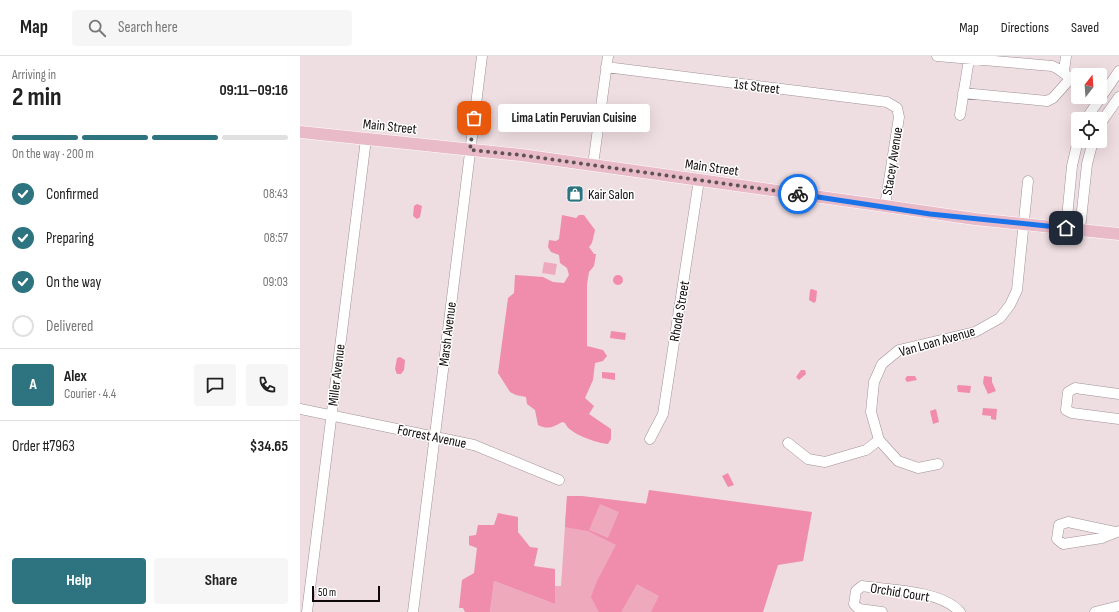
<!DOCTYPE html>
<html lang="en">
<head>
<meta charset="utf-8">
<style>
  body { margin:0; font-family:"Sofia Sans Condensed",sans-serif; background:#f6f6f6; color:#222; height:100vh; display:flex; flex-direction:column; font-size:15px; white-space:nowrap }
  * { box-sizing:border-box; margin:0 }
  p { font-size:13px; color:#767676 }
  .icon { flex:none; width:22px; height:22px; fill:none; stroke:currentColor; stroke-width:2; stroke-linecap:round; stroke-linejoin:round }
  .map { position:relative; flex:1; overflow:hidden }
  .details { display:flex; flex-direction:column; background:#fff; width:300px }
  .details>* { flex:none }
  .needle { width:26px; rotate:17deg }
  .tools { position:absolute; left:771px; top:12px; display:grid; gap:8px }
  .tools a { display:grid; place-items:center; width:36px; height:36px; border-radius:4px; background:#fff; box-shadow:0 4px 16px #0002; font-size:20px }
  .scale { position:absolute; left:12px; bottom:10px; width:68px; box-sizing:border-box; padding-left:4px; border:2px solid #0f090b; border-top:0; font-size:11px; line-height:14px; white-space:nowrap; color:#0f090b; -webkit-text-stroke:3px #fff; paint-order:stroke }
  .pin { position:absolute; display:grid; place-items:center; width:34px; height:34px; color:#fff; margin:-17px; border-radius:8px; box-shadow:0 2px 6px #0006 }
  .courier { position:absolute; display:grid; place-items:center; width:40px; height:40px; margin:-20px; border:3px solid #1a73e8; border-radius:50%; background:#fff; color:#222; box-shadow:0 1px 5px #0007 }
  .bubble { position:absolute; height:28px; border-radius:4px; background:#fff; box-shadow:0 4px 16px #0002; font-size:13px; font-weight:700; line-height:28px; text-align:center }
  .headline em { font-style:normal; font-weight:700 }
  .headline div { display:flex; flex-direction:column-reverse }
  .headline { display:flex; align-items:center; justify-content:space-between; height:68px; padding:0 12px }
  h1 { font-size:26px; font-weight:700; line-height:30px }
  .bar { display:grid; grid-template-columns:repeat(4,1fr); gap:6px 4px; align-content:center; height:48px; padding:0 12px }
  .bar i { height:5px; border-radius:3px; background:#e0e0e0 }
  .bar .current { background:#2d7480 }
  .bar p { grid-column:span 4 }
  .line { display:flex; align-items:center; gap:10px; padding:0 12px; border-top:1px solid #e0e0e0 }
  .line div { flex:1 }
  .round { display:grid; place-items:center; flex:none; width:42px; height:42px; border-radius:4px; background:#f6f6f6 }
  ol { padding:0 12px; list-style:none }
  li { display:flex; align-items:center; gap:12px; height:44px }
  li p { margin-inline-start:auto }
  li .icon { padding:4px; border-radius:50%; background:#2d7480; color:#fff; stroke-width:4 }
  li:last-child { color:#767676 }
  li i { width:22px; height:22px; border:2px solid #e0e0e0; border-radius:50% }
  .button { display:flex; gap:8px; margin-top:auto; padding:8px 12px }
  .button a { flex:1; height:46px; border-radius:4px; background:#2d7480; color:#fff; font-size:16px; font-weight:700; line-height:46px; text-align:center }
  .button a+a { background:#f6f6f6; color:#222 }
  header { display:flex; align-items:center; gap:24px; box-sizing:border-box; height:56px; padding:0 20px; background:#fff; border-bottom:1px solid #e0e0e0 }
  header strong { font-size:19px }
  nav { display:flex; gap:22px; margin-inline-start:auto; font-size:14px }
  .search { width:280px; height:36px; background:#f6f6f6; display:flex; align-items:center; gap:10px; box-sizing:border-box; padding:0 14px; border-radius:4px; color:#767676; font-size:15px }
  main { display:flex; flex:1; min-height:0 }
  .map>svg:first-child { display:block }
  .green { fill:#eea9bd }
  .forest { fill:#f08cac; fill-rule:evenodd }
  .water { fill:#f18cac }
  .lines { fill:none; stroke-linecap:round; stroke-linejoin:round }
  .minor-casing { stroke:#a19296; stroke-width:11 }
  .major-casing { stroke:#fff; stroke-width:13 }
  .minor { stroke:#fff; stroke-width:10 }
  .major { stroke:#e9bbc9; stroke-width:12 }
  .done { stroke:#5d5356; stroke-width:4; stroke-dasharray:0 7.2 }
  .route { stroke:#1a73e8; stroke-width:5 }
  .labels { text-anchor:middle; stroke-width:3; stroke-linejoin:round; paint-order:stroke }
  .street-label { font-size:14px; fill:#0f090b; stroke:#fff }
  .poi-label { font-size:14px; fill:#0f090b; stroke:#fff; text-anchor:start }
</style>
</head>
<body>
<header>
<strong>Map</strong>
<div class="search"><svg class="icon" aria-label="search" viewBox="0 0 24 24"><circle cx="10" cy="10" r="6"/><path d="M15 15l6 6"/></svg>Search here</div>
<nav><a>Map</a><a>Directions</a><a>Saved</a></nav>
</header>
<main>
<section class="details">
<div class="headline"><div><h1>2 min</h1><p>Arriving in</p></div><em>09:11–09:16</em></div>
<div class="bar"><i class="current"></i><i class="current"></i><i class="current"></i><i></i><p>On the way · 200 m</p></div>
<ol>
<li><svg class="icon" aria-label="check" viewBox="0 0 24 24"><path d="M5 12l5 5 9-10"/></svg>Confirmed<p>08:43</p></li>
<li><svg class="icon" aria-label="check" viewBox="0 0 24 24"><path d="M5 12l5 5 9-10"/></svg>Preparing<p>08:57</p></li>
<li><svg class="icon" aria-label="check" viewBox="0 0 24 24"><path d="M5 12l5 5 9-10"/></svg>On the way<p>09:03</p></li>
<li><i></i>Delivered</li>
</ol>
<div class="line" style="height:72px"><b class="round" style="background:#2d7480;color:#fff">A</b><div><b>Alex</b><p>Courier · 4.4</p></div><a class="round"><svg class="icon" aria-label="chat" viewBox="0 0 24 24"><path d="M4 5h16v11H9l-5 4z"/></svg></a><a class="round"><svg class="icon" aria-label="phone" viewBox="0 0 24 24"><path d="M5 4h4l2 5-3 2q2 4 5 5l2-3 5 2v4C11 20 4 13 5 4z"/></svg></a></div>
<div class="line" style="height:52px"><div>Order #7963</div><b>$34.65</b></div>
<div class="button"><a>Help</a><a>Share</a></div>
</section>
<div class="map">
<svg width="819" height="556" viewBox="0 0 819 556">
  <rect width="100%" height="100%" fill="#eedde1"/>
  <!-- green -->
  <path class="green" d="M 244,206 L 257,208 L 255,219 L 242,217 Z
    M 267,440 L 281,440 L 366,450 L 463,556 L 190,556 L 194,525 L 255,548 L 255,530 L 261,530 Z"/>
  <!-- forest -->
  <path class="forest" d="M 262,159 L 276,162 L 279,159 L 284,159 L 295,174 L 292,187 L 289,191 L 294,198 L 296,198 L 294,210 L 289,216 L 287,228 L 287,290 L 303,294 L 307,300 L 303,305 L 295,307 L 293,324 L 285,342 L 294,350 L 289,358 L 311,373 L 311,383 L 308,388 C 297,387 269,378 265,367 L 262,366 C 253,371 248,374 238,369 L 235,354 L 227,348 L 226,341 L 216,339 L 210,336 L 198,317 L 208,242 L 214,237 L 215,219 L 243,221 L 253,226 L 264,227 L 269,219 L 267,212 L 260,207 L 259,199 L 251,196 L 248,191 L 249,184 L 256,185 L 259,183 Z
    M 349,434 L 512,456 L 503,505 L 478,509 L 463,556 L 351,556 L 359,540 L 337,528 L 321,556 L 299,556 L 291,541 L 297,525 L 316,489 L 288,475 L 265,471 L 267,440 L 281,440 L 346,448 ZM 300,448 L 319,456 L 308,482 L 289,474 Z
    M 198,457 L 218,461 L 218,476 L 230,491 L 238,492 L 234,510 L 255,513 L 255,548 L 194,525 L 190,556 L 165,556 L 163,552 L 159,552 L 162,524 L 174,517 L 177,492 L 169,489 L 169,480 L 176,479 L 178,469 L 194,469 Z"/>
  <!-- water -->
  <path class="water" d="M 117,148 L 122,150 L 120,161 L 117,163 L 113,160 L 114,150 Z
    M313 224a5 5 0 1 1 10 0a5 5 0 1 1-10 0Z
    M 512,233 L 517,235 L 516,245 L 514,247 L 509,244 L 510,234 Z
    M 311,275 L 326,277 L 325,284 L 310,282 Z
    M 100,301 L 105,304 L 104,314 L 101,318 L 97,318 L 95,313 L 97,302 Z
    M 501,314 L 505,314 L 506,318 L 499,324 L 496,321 Z
    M 302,316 L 315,317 L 315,324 L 302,322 Z
    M 607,320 L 615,320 L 617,324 L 607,326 L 605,323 Z
    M 684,320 L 692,321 L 692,326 L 696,335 L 688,338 L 683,327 Z
    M 658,329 L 671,330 L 670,337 L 658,336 L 657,331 Z
    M 683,352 L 697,353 L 696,364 L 691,363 L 691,360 L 682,359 Z
    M 636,353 L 639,366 L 633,368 L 630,355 Z
    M 428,417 L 434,429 L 428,431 L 422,420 Z"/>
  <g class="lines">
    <!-- minor casing -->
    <g class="minor-casing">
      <path id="minor" d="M 637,0 L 752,10 C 763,14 768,22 778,28
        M 306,11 L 587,46 L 597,52 L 599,61 L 585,150
        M 764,15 L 766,0
        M 663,37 L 747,45 L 753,42 L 770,23
        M 660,59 L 669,3
        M 786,63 L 819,15
        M 800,68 L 819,41
        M 293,109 L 308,0
        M 766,172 L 772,110 L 778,84
        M 780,173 L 787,108 L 793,85
        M 819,338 L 775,332 L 768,336 L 766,354 L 772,357 L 819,363
        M 0,353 L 174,389 L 259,424
        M 350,383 L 363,358 L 399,124
        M 488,387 L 508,403 L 525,406 L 566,394 L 579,384
        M 638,408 L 618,412 L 598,405 L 579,384 L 571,356 L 574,326 L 582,308 L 599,294 L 675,276 L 700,262 L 710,249 L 717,234 L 728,125
        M 815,476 L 768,466 L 759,469 L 757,483 L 763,488 L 802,482 L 819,475
        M 7,556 L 66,83
        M 113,556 L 182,0
        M 582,556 L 559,553 L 554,548 L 556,535 L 562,530 C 590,534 640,534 660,556
        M 795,556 L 819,550"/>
    </g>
    <!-- major casing -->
    <g class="major-casing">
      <path id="major" d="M 0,76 L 221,99 L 585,150 L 675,163 L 819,178"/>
    </g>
    <!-- minor -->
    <use href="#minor" class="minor"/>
    <!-- major -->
    <use href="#major" class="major"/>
  </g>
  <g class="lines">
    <!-- done -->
    <path class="done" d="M 174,62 L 170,94 L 221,99 L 498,138"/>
    <!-- route -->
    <path class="route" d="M 498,138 L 630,158 L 766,172"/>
  </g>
  <!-- icons -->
  <defs>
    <g id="shop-square" transform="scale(0.9)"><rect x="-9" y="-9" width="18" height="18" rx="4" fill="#2d7480" stroke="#fff"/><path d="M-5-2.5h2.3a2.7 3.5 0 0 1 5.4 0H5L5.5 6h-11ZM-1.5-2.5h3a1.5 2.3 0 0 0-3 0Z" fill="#fff"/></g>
  </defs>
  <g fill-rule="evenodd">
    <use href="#shop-square" x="275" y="138"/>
  </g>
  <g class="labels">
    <!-- street labels -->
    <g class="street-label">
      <text transform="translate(457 30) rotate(7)" y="5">1st Street</text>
      <text transform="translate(90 70) rotate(6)" y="5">Main Street</text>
      <text transform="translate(592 105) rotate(-81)" y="5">Stacey Avenue</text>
      <text transform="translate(412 111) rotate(8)" y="5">Main Street</text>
      <text transform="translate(379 255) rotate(-80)" y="5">Rhode Street</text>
      <text transform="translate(147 278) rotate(-83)" y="5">Marsh Avenue</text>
      <text transform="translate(637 285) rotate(-16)" y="5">Van Loan Avenue</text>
      <text transform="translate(36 319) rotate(-83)" y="5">Miller Avenue</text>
      <text transform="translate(132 380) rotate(12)" y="5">Forrest Avenue</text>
      <text transform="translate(600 536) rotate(9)" y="5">Orchid Court</text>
    </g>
    <!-- poi labels -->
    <g class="poi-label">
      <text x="288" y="143">Kair Salon</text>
    </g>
  </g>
</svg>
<div class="tools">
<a><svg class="needle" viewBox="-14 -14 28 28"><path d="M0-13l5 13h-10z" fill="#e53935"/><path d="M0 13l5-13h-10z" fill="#767676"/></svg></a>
<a><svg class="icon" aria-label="locate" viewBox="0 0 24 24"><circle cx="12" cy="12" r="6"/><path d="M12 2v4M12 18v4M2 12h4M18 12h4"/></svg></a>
</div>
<div class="scale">50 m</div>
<div class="pin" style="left:174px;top:62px;background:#ea580c"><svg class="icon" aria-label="bag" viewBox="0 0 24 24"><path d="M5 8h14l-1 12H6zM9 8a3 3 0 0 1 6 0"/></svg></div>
<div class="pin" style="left:766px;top:172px;background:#1f2937"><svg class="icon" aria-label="home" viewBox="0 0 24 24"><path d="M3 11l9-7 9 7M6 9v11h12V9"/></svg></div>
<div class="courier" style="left:498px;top:138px"><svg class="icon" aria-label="bike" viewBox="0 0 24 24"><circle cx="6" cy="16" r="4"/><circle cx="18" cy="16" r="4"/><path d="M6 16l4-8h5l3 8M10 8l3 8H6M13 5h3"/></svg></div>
<div class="bubble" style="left:198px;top:48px;width:152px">Lima Latin Peruvian Cuisine</div>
</div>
</main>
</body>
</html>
